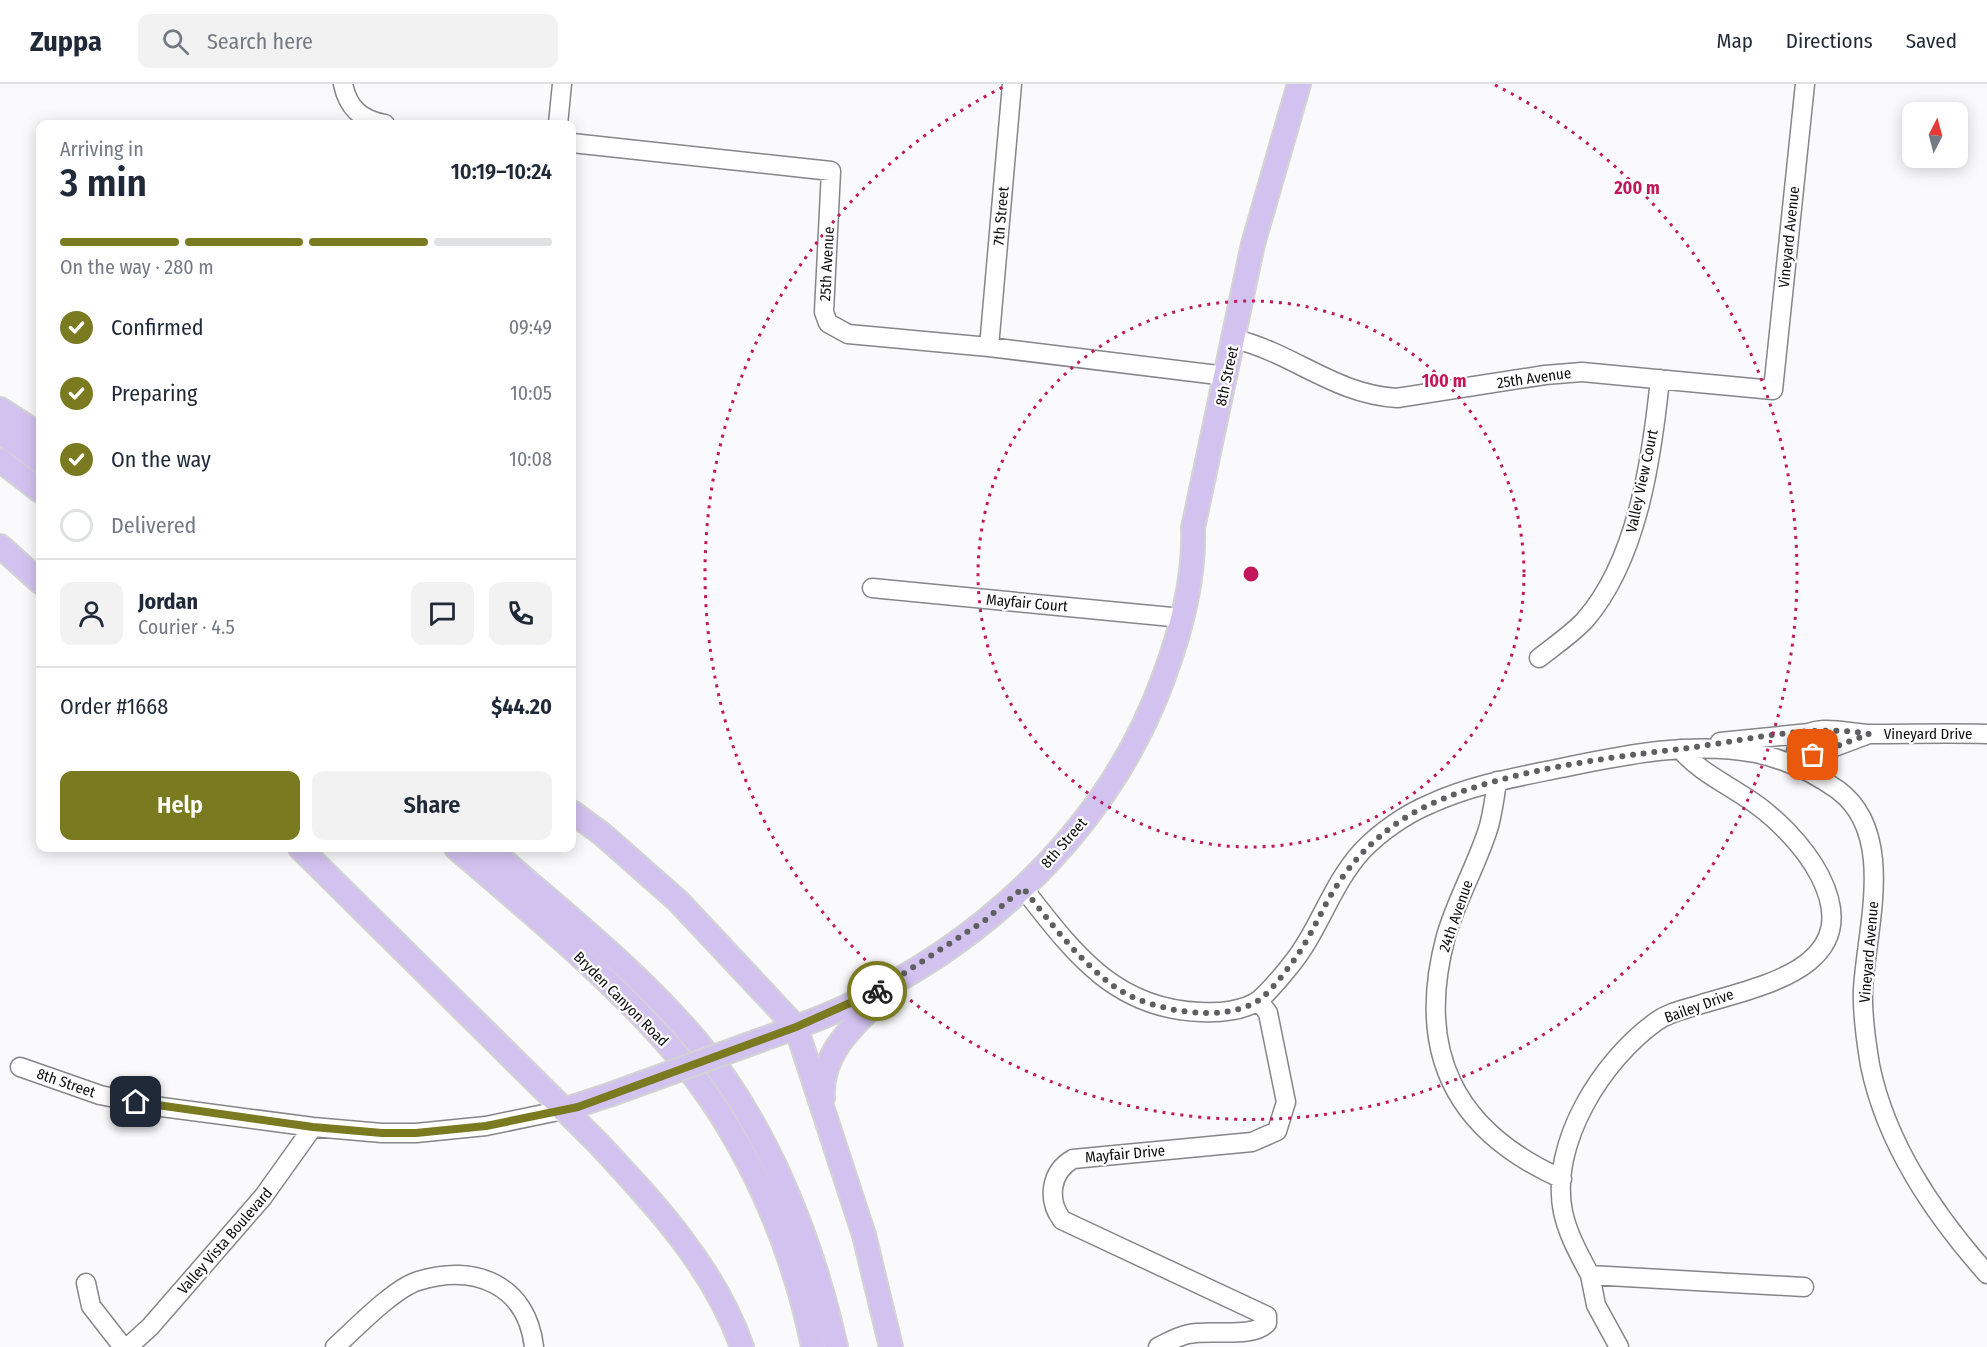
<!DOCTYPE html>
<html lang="en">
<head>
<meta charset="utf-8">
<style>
  body { margin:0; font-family:"Fira Sans Condensed",sans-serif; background:#f2f2f3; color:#1f2937; height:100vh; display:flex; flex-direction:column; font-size:22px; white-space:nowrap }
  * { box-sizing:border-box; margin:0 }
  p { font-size:20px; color:#747a83 }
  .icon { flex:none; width:33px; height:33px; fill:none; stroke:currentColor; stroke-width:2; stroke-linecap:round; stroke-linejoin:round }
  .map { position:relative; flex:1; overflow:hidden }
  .side { position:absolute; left:36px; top:36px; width:540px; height:732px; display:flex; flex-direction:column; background:#fff; border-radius:12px; box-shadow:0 3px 15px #0003 }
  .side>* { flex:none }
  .needle { width:39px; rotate:6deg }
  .fabs { position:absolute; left:1902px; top:18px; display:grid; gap:12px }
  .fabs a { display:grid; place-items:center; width:66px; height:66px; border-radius:12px; background:#fff; box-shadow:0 3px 15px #0003; font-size:30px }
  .pin { position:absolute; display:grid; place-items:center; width:51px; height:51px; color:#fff; margin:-26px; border-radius:12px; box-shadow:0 3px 9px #0006 }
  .courier { position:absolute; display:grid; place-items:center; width:60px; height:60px; margin:-30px; border:4px solid #7a7a21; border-radius:50%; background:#fff; color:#222; box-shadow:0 2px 8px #0007 }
  .overview em { font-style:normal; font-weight:600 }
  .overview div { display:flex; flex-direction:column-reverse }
  .overview { display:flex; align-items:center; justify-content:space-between; height:102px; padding:0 24px }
  h1 { font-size:39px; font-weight:600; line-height:45px }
  .bar { display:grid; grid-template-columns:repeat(4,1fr); gap:9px 6px; align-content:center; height:72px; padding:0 24px }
  .bar i { height:8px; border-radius:4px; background:#e0e1e3 }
  .bar .active { background:#7a7a21 }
  .bar p { grid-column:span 4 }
  .line { display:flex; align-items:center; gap:15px; padding:0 24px; border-top:2px solid #e0e1e3 }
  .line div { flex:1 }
  .round { display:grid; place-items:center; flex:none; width:63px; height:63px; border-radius:12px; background:#f2f2f3 }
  ol { padding:0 24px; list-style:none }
  li { display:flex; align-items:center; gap:18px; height:66px }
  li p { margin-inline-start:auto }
  li .icon { padding:6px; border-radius:50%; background:#7a7a21; color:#fff; stroke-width:4 }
  li:last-child { color:#747a83 }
  li i { width:33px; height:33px; border:3px solid #e0e1e3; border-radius:50% }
  .primary-button { display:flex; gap:12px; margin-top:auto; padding:12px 24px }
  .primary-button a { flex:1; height:69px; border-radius:12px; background:#7a7a21; color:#fff; font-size:24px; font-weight:600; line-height:69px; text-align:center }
  .primary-button a+a { background:#f2f2f3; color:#1f2937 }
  header { display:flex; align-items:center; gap:36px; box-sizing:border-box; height:84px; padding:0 30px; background:#fff; border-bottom:2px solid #e0e1e3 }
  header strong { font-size:28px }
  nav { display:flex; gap:33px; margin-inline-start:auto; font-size:21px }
  .search { width:420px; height:54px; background:#f2f2f3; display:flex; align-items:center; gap:15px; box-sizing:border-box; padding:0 21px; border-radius:12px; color:#747a83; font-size:22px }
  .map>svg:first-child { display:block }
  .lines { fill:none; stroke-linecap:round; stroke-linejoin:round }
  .minor-casing { stroke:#868588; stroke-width:21 }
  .major-casing { stroke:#d3d3d3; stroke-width:26 }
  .minor { stroke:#fff; stroke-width:18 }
  .major { stroke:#d2c2f0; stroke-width:22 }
  .major-bridge-casing { stroke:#d3d3d3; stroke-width:26; stroke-linecap:butt }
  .major-bridge { stroke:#d2c2f0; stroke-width:22 }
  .done { stroke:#5f5e61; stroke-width:6; stroke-dasharray:0 10.8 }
  .route { stroke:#7a7a21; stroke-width:8 }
  .ring { fill:none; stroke:#c2185b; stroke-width:3; stroke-dasharray:3 6 }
  .labels { text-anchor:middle; stroke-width:4.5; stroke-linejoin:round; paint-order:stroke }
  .street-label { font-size:15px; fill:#0c0b0d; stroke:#fff }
  .centre { fill:#c2185b; stroke:#fff; stroke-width:3 }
  .ring-label { font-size:18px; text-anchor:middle; font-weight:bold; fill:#c2185b; stroke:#fff; stroke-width:4.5; stroke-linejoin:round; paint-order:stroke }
</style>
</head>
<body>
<header>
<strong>Zuppa</strong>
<div class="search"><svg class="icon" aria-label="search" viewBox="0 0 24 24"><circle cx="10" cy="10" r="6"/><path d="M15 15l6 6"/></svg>Search here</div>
<nav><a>Map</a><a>Directions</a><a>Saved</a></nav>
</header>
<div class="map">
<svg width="1987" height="1263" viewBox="0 0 1987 1263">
  <rect width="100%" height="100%" fill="#faf9fc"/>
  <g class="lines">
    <!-- minor casing -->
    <g class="minor-casing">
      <path id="minor" d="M 343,0 C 348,24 361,36 385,40
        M 558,40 L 562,0
        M 572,59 L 831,87 L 824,228 L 828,239 L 848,250 L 989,263 L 1226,292
        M 1235,255 C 1295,270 1334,310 1397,314 L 1545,291 L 1582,288 L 1773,306 L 1805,0
        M 989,263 L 1012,0
        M 872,504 L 1182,534
        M 1539,574 C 1554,562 1572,550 1585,536 C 1638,475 1652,373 1660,295
        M 1720,658 L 1809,649
        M 1680,665 C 1698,686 1719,696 1742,711 C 1772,729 1804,761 1820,792 C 1867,885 1759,902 1695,922 C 1682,926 1668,929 1657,937 C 1603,975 1549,1059 1563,1128 C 1568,1151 1579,1170 1590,1191 L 1804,1203
        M 1793,681 L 1799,655 C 1817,638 1850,650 1871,650 C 1910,650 1948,649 1987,650
        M 1805,686 L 1813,671 L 1869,650
        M 1497,697 C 1495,712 1493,727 1489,742 C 1478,779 1457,814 1446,852 C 1415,967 1454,1047 1562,1095
        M 1023,804 C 1073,868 1114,925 1201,928 C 1219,929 1244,927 1259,916 C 1270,907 1281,893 1290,882 C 1319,847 1331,801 1362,767 C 1380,748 1406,730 1430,720 C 1471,701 1517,693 1561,684 C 1625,671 1690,657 1755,669 C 1785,675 1814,689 1838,706 C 1897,750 1866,845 1863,906 C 1862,931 1866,957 1870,981 C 1886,1060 1934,1130 1987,1190
        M 20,983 L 100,1011 L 154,1022 L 313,1043 L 382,1049 L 416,1049 L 486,1042 L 563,1026
        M 1590,1191 L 1596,1221 L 1619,1263
        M 86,1199 L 91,1222 L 123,1263
        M 128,1263 L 150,1243 L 263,1113 L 313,1043
        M 335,1263 C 355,1245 393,1205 418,1197 C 475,1179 527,1201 534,1263
        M 1158,1263 C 1168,1258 1178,1252 1189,1250 C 1210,1245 1253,1255 1267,1239 L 1267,1232 L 1062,1136 C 1047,1116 1050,1088 1073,1075 L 1252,1058 L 1277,1047 L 1286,1018 L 1268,929 L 1259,917"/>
    </g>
    <!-- major casing -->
    <g class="major-casing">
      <path id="major" d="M 0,325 L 40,351
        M 0,348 L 40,377
        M 0,376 L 40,407
        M 0,462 L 40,498
        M 572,728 L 602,750 L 678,817 L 796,943 L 864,1151 L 891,1263
        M 300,764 L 598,1059 C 654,1119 714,1183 742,1263
        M 456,764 C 530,828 608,891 672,965 C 743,1047 792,1157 813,1263
        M 489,764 C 559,825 634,884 695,955 C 767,1040 812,1155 836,1263
        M 758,957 C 786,947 815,937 843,924 C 985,860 1109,743 1163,595 C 1181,547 1195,495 1193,444 L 1253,160 L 1299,0
        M 823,1014 C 820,967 857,939 887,908
        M 563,1026 L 609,1011"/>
    </g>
    <!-- minor -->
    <use href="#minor" class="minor"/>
    <!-- major -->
    <use href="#major" class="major"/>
    <!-- major-bridge casing -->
    <g class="major-bridge-casing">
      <path id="major-bridge" d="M 609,1011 L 758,957"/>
    </g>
    <!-- major-bridge -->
    <use href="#major-bridge" class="major-bridge"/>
  </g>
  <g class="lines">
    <!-- done -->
    <path class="done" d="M 877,907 L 984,837 L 1023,804 C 1050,838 1079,877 1115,903 C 1147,926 1223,941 1259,916 C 1270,908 1283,891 1292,879 C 1306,860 1316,839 1327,818 C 1345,785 1369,758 1400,737 C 1470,691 1596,675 1679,665 C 1741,658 1807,639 1869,650 L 1813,671"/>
    <!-- route -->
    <path class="route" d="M 136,1018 L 313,1043 L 382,1049 L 416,1049 L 486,1042 L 578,1023 L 796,943 L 877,907"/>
  </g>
  <!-- distance rings -->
  <g class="ring">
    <circle cx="1251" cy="490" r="273"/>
    <path d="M1495 1A546 546 0 1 1 1007 1"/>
  </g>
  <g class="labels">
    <!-- street labels -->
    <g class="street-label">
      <text transform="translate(1001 132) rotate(-85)" y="5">7th Street</text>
      <text transform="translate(1789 153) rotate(-84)" y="5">Vineyard Avenue</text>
      <text transform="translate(827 180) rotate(-87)" y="5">25th Avenue</text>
      <text transform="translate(1227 292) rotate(-78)" y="5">8th Street</text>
      <text transform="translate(1534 294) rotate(-8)" y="5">25th Avenue</text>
      <text transform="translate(1642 397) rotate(-78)" y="5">Valley View Court</text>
      <text transform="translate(1027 519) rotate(5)" y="5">Mayfair Court</text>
      <text x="1928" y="655">Vineyard Drive</text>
      <text transform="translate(1064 759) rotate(-49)" y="5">8th Street</text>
      <text transform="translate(1456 832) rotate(-71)" y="5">24th Avenue</text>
      <text transform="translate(1869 868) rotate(-85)" y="5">Vineyard Avenue</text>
      <text transform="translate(621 915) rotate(45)" y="5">Bryden Canyon Road</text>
      <text transform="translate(1699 922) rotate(-20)" y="5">Bailey Drive</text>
      <text transform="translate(66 999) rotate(19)" y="5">8th Street</text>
      <text transform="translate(1125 1070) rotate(-5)" y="5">Mayfair Drive</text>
      <text transform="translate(225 1157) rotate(-49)" y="5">Valley Vista Boulevard</text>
    </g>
  </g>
  <circle cx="1251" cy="490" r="9" class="centre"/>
  <g class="ring-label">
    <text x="1637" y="110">200 m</text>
    <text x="1444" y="303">100 m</text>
  </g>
</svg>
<div class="fabs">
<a><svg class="needle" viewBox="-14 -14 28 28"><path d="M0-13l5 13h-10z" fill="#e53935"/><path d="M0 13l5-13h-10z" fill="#747a83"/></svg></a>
</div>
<div class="pin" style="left:1813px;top:671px;background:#ea580c"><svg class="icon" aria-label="bag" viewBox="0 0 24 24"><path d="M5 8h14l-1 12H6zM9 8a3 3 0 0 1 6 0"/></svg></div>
<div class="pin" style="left:136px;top:1018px;background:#1f2937"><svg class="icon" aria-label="home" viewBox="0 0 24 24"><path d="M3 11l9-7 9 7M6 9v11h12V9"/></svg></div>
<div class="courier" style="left:877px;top:907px"><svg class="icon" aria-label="bike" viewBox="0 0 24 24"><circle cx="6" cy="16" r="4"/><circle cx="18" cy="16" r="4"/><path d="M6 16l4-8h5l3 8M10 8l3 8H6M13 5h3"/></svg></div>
<section class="side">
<div class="overview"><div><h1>3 min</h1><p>Arriving in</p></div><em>10:19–10:24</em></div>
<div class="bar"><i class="active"></i><i class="active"></i><i class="active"></i><i></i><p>On the way · 280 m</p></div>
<ol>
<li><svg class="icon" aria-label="check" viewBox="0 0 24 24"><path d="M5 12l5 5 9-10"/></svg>Confirmed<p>09:49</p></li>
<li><svg class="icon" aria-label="check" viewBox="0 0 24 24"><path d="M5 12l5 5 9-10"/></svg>Preparing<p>10:05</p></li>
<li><svg class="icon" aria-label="check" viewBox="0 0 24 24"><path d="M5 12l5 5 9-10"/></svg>On the way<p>10:08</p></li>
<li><i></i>Delivered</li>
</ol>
<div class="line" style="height:108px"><a class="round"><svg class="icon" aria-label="person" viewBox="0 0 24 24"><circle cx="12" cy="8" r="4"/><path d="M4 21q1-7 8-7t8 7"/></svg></a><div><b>Jordan</b><p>Courier · 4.5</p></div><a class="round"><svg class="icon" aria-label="chat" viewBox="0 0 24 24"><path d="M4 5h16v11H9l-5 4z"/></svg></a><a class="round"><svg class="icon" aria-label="phone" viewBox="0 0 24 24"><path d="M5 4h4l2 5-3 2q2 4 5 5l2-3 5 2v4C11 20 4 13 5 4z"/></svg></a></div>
<div class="line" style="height:78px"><div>Order #1668</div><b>$44.20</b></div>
<div class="primary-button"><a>Help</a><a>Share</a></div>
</section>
</div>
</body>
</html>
